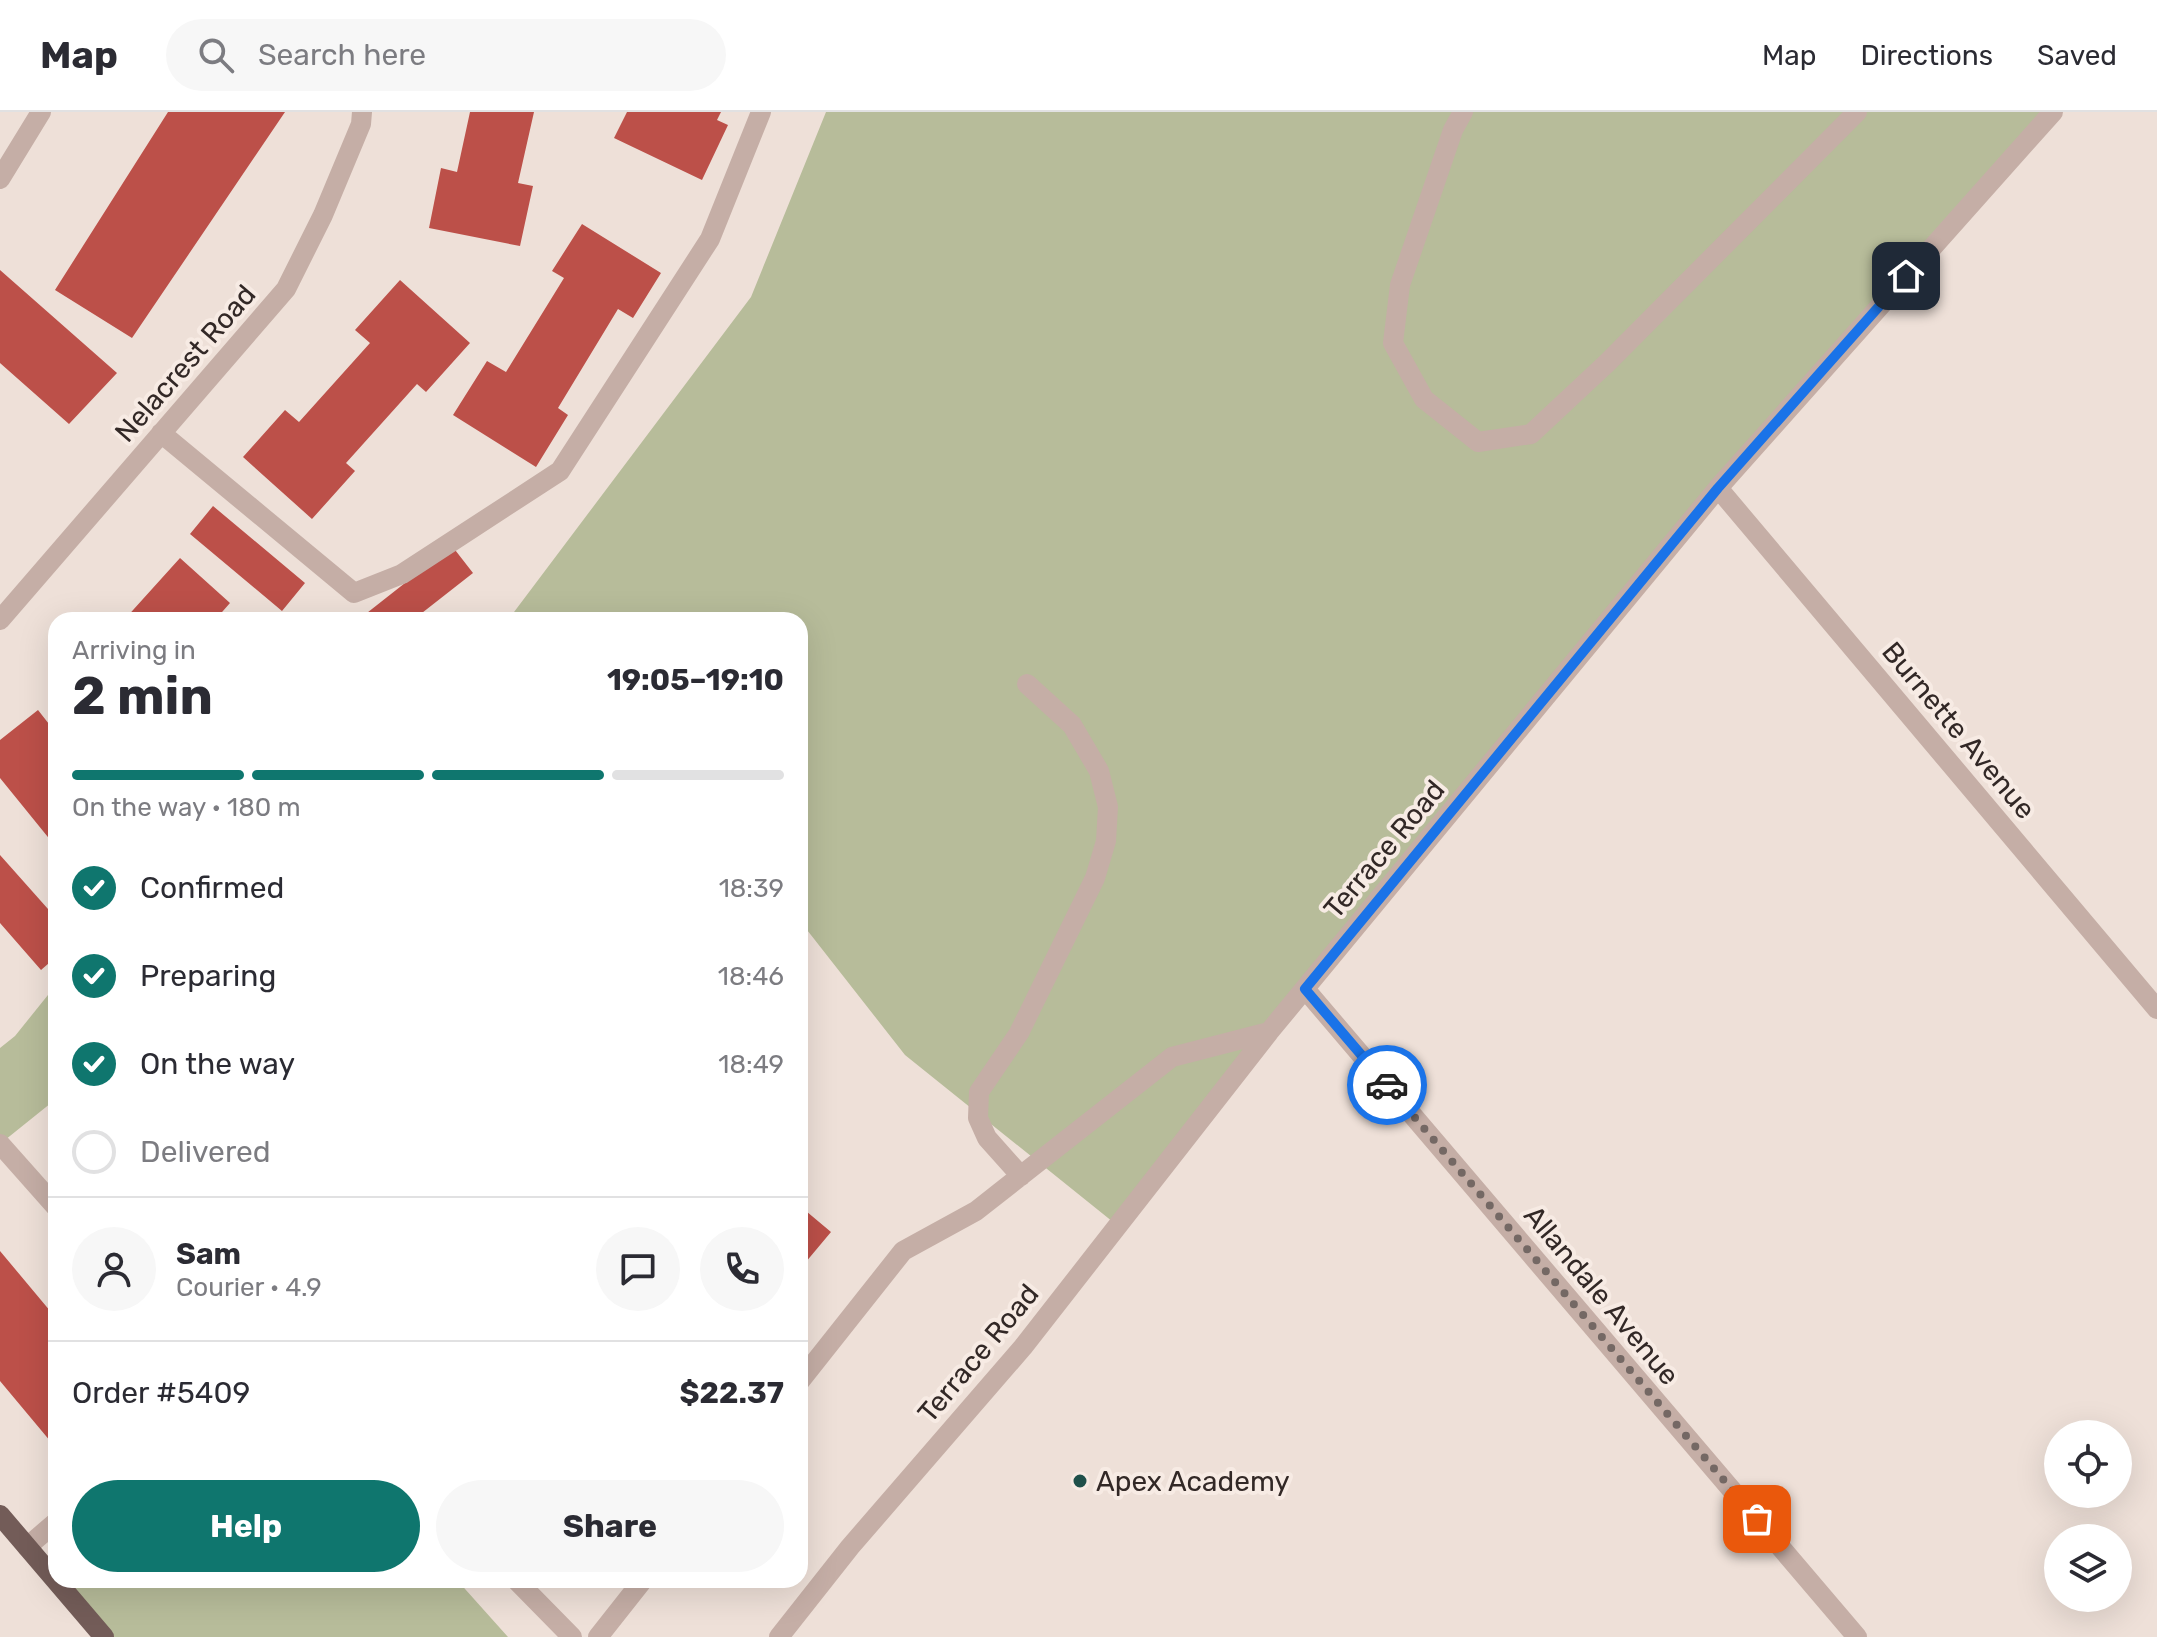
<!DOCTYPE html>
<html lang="en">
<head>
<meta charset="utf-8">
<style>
  body { margin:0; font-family:Rubik,sans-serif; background:#f7f7f7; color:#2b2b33; height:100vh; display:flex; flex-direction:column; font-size:30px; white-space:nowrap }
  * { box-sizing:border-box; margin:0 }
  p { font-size:26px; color:#7c7c81 }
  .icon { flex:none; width:44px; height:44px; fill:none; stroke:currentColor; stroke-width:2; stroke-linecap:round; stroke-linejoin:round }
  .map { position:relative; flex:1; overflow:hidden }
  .sheet { position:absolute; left:48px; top:500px; width:760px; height:976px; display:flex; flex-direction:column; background:#fff; border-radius:24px; box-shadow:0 8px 32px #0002 }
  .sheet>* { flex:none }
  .controls { position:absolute; left:2044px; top:1308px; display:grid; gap:16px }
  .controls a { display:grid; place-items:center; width:88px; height:88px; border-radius:50%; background:#fff; box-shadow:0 8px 32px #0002; font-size:40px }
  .pin { position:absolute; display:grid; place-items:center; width:68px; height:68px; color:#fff; margin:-34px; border-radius:16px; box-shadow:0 4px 12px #0006 }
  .courier { position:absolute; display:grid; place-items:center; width:80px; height:80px; margin:-40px; border:6px solid #1a73e8; border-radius:50%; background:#fff; color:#222; box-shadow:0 2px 10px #0007 }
  .summary em { font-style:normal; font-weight:700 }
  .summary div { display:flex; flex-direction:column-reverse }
  .summary { display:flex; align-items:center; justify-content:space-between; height:136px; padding:0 24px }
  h1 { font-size:52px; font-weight:700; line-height:60px }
  .bar { display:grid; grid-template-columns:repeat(4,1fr); gap:12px 8px; align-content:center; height:96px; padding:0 24px }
  .bar i { height:10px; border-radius:6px; background:#e1e1e2 }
  .bar .active { background:#0f766e }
  .bar p { grid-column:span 4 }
  .line { display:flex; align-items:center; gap:20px; padding:0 24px; border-top:2px solid #e1e1e2 }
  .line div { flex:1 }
  .round { display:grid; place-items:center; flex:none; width:84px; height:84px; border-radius:42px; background:#f7f7f7 }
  ol { padding:0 24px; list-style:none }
  li { display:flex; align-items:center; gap:24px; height:88px }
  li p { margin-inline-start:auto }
  li .icon { padding:8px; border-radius:50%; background:#0f766e; color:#fff; stroke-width:4 }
  li:last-child { color:#7c7c81 }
  li i { width:44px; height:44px; border:4px solid #e1e1e2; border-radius:50% }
  .button { display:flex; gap:16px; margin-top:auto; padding:16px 24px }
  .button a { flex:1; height:92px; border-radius:48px; background:#0f766e; color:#fff; font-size:32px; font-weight:700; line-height:92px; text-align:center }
  .button a+a { background:#f7f7f7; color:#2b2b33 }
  header { display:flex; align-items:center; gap:48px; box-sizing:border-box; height:112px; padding:0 40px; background:#fff; border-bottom:2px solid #e1e1e2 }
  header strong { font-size:38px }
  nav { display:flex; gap:44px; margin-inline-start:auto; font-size:28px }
  .search { width:560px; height:72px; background:#f7f7f7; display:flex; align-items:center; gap:20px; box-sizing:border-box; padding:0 28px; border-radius:44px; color:#7c7c81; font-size:30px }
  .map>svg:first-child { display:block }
  .green { fill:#b7bc9a }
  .building { fill:#bc5049 }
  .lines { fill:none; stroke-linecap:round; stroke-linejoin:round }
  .minor { stroke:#c5aea6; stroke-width:20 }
  .major { stroke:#735c58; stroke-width:20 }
  .done { stroke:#746864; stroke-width:8; stroke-dasharray:0 14.4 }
  .route { stroke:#1a73e8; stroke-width:10 }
  .poi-dot { fill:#1f504a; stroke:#f7ebe4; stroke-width:3 }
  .labels { text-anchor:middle; stroke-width:8; stroke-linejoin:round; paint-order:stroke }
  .street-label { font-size:28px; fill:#322826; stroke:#f7ebe4 }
  .poi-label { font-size:28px; fill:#322826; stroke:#f7ebe4; text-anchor:start }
</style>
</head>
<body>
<header>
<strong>Map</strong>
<div class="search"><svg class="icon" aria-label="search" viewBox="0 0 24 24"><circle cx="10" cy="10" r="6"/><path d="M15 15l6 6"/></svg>Search here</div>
<nav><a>Map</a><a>Directions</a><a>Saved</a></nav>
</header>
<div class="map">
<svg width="2157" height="1525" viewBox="0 0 2157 1525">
  <rect width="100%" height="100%" fill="#eee0d8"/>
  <!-- green -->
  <path class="green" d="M 826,0 L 2053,0 L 1718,376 L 1118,1114 L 905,943 L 800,809 L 800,508 L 508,508 L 751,185 Z
    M 56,873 L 56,987 L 0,1032 L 0,936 L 15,924 Z
    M 56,1468 L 457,1468 L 508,1525 L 104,1525 Z"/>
  <!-- building -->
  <path class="building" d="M 168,0 L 285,0 L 132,226 L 55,178 Z
    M 470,0 L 534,0 L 518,71 L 533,74 L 520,134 L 429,116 L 441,56 L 457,60 Z
    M 627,0 L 721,0 L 717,8 L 728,13 L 702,68 L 614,26 Z
    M 582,112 L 661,161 L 633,206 L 618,197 L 558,296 L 568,303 L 536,355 L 453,303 L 487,249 L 506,260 L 564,166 L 552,159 Z
    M 0,158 L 117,261 L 69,312 L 0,251 Z
    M 400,168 L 470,231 L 426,280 L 417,272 L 346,351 L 355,359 L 312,407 L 243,345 L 285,298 L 299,310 L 370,231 L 355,218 Z
    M 213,394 L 305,471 L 282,499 L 190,422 Z
    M 452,434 L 473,461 L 413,508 L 358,508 Z
    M 180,446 L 230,491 L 215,508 L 124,508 Z
    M 38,598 L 56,621 L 56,735 L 0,666 L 0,628 Z
    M 0,743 L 56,806 L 56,845 L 41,858 L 0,811 Z
    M 800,1094 L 831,1120 L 800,1157 Z
    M 0,1139 L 56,1206 L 56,1336 L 0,1269 Z"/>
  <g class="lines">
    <!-- minor -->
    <path class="minor" d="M 1463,0 L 1453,18 L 1400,173 L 1393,231 L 1424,287 L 1478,330 L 1531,322 L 1607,251 L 1857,0
      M 0,67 L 41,0
      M 161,321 L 354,481 L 402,462 L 560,359 L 710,127 L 761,0
      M 1718,376 L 2157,897
      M 0,508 L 286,177 L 323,103 L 361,12 L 362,0
      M 1305,877 L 1857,1525
      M 0,1032 L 56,1095
      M 1021,1064 L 987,1026 L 978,1006 L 979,980 L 1019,921 L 1095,766 L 1106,729 L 1108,695 L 1099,659 L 1072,613 L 1027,572
      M 800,1269 L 903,1139 L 976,1099 L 1172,945 L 1269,920
      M 27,1435 L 56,1410
      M 516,1468 L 572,1525
      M 598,1525 L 643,1468
      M 779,1525 L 850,1435 L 1023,1235 L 1269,920 L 1718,376 L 2053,0"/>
    <!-- major -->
    <path class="major" d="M 0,1403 L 104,1525"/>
  </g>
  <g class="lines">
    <!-- done -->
    <path class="done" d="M 1387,973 L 1757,1407"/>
    <!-- route -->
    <path class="route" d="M 1387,973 L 1305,877 L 1718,376 L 1906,164"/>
  </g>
  <!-- markers -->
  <circle class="poi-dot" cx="1080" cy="1369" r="8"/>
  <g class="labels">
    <!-- street labels -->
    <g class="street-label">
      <text transform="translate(185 251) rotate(-49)" y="10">Nelacrest Road</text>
      <text transform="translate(1959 618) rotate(50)" y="10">Burnette Avenue</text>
      <text transform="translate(1384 737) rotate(-50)" y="10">Terrace Road</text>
      <text transform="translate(1602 1183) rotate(50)" y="10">Allandale Avenue</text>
      <text transform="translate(978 1241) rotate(-50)" y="10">Terrace Road</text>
    </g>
    <!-- poi labels -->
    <g class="poi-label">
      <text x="1096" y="1379">Apex Academy</text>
    </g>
  </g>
</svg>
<div class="controls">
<a><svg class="icon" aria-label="locate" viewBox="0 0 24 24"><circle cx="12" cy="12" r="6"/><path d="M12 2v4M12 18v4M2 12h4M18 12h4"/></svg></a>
<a><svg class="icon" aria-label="layers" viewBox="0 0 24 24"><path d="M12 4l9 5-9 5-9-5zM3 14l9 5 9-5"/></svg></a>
</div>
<div class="pin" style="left:1757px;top:1407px;background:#ea580c"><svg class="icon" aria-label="bag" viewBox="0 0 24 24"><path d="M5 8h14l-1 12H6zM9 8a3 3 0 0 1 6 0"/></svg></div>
<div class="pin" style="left:1906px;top:164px;background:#1f2937"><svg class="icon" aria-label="home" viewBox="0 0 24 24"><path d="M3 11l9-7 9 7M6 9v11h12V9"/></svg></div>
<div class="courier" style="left:1387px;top:973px"><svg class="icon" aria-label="car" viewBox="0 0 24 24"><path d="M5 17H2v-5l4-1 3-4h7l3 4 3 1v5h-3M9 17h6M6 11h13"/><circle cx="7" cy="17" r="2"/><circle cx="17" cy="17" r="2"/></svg></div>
<section class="sheet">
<div class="summary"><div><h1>2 min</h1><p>Arriving in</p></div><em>19:05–19:10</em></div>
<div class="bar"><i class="active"></i><i class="active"></i><i class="active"></i><i></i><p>On the way · 180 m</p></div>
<ol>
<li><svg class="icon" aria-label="check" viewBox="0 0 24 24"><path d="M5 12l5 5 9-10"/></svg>Confirmed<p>18:39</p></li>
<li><svg class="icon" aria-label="check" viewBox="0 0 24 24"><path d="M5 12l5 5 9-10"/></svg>Preparing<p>18:46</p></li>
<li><svg class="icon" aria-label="check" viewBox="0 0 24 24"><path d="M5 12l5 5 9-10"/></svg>On the way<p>18:49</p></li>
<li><i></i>Delivered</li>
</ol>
<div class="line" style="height:144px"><a class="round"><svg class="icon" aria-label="person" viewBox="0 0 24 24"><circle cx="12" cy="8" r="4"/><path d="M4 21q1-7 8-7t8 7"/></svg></a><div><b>Sam</b><p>Courier · 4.9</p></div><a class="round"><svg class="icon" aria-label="chat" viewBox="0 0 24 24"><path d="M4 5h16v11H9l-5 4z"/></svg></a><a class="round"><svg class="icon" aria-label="phone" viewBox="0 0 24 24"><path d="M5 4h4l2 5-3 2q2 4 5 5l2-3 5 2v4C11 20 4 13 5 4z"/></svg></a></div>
<div class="line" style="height:104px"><div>Order #5409</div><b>$22.37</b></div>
<div class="button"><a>Help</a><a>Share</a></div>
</section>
</div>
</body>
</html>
